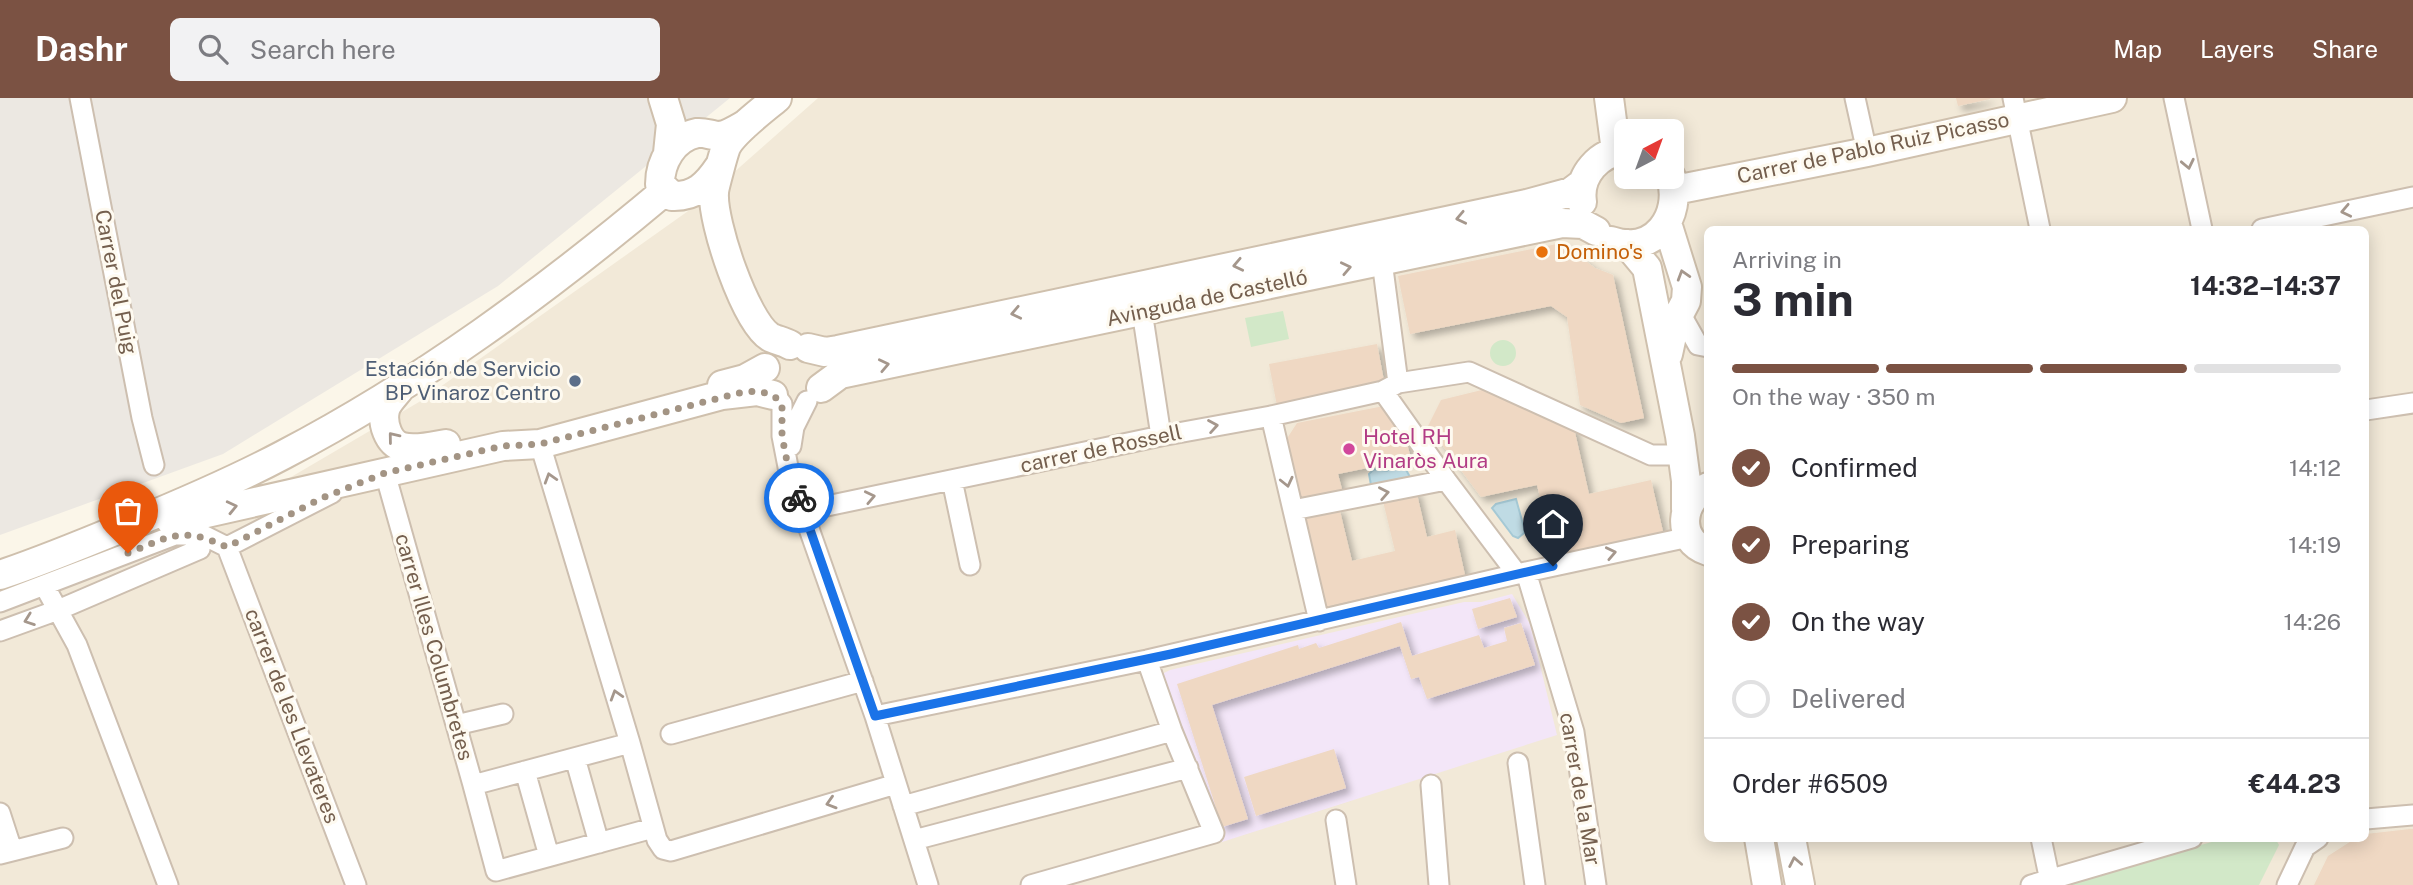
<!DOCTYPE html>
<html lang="en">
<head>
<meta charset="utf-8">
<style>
  body { margin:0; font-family:"Public Sans",sans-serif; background:#f2f2f3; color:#2b2b33; height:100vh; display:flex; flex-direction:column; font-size:26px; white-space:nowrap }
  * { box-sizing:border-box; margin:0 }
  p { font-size:23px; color:#7c7c81 }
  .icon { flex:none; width:38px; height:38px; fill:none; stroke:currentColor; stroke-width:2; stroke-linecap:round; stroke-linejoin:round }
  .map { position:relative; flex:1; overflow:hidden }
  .drawer { position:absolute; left:1704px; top:128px; width:665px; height:616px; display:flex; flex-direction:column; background:#fff; border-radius:10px; box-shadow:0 4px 18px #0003 }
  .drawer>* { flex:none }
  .needle { width:46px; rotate:41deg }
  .buttons { position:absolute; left:1614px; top:21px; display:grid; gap:14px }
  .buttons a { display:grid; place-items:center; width:70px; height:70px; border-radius:10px; background:#fff; box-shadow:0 4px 18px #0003; font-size:35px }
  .pin { position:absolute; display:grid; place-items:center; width:60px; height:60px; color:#fff; margin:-72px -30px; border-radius:50% 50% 50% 0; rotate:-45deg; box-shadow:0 0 7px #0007 }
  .pin .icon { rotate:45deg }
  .courier { position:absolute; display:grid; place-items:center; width:70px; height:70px; margin:-35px; border:5px solid #1a73e8; border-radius:50%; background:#fff; color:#222; box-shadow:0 2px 9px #0007 }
  .headline em { font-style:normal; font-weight:700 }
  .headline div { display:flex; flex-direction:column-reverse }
  .headline { display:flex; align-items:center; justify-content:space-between; height:119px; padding:0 28px }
  h1 { font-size:46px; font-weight:700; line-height:52px }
  .bar { display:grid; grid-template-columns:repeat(4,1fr); gap:10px 7px; align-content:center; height:84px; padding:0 28px }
  .bar i { height:9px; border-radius:5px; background:#e1e1e2 }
  .bar .active { background:#7b5243 }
  .bar p { grid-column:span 4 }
  .line { display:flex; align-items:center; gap:18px; padding:0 28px; border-top:2px solid #e1e1e2 }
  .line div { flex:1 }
  ol { padding:0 28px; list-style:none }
  li { display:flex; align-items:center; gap:21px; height:77px }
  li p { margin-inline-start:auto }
  li .icon { padding:7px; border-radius:50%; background:#7b5243; color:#fff; stroke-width:4 }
  li:last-child { color:#7c7c81 }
  li i { width:38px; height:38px; border:4px solid #e1e1e2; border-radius:50% }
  header { display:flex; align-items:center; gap:42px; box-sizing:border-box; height:98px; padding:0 35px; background:#7b5243; color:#fff }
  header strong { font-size:33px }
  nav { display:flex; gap:38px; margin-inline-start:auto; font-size:24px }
  .search { width:490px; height:63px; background:#f2f2f3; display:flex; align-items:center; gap:18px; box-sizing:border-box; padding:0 24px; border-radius:10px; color:#7c7c81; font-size:26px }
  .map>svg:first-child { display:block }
  .residential { fill:#f2e9d8; fill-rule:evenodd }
  .industrial { fill:#ece8e2 }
  .education { fill:#f3e6f8 }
  .green { fill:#d2e8c8 }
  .water { fill:#bfdbe4; stroke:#a5c9d5; stroke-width:2 }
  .building { fill:#efd8c3; filter:url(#shadow) }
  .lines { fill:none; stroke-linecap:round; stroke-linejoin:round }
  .street-casing { stroke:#cdbfb0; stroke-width:23 }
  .secondary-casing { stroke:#cfc0ad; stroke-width:32 }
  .street { stroke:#fff; stroke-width:19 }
  .secondary { stroke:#fff; stroke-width:28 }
  .oneway { stroke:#a5978c }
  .done { stroke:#a39484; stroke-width:7; stroke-dasharray:0 12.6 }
  .route { stroke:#1a73e8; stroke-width:9 }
  .food-dot { fill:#e8710a; stroke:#fefaf0; stroke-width:2.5 }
  .service-dot { fill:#5c6f8a; stroke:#fefaf0; stroke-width:2.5 }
  .hotel-dot { fill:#d1479c; stroke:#fefaf0; stroke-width:2.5 }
  .labels { text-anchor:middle; stroke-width:6; stroke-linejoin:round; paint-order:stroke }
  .street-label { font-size:21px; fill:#745f4e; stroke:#fefaf0 }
  .food-label { font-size:21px; fill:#c56008; stroke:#fefaf0; text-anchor:start }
  .service-label { font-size:21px; fill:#4e5e75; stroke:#fefaf0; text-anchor:end }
  .hotel-label { font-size:21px; fill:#b23c85; stroke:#fefaf0; text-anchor:start }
</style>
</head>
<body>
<header>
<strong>Dashr</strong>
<div class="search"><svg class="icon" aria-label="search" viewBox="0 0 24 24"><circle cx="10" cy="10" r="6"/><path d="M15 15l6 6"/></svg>Search here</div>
<nav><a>Map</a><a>Layers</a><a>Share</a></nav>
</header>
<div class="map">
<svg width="2413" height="787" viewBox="0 0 2413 787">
  <defs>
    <filter id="shadow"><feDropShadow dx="5" dy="5" stdDeviation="3.5" flood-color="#0004"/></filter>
  </defs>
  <rect width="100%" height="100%" fill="#fbf6e9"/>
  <!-- residential -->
  <path class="residential" d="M 818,0 L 2413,0 L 2413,787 L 0,787 L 0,503 L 187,440 L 419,304 L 698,106 ZM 1626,33 L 1671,33 L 1671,79 L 1626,79 ZM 1708,131 L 2366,131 L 2366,740 L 1708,740 Z"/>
  <!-- industrial -->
  <path class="industrial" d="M 0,0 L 730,0 L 498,188 L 223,356 L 0,437 Z"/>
  <!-- education -->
  <path class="education" d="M 1512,496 L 1530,526 L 1557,637 L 1222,744 L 1160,577 L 1170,572 L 1464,504 L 1481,504 Z"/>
  <!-- green -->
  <path class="green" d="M 1283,213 L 1289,241 L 1251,249 L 1245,220 Z
    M1490 255a13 13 0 1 1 26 0a13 13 0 1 1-26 0Z
    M 2226,740 L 2275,740 L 2279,747 L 2259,787 L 2057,787 Z"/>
  <!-- water -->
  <path class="water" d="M 1401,367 L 1404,368 L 1410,379 L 1371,387 L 1369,376 L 1374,371 L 1387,373 L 1392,368 Z
    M 1516,401 L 1524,430 L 1524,435 L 1518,440 L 1513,438 L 1492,410 L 1496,406 Z"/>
  <!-- building -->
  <path class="building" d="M 1956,0 L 1990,0 L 1990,1 L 1958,8 Z
    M 1562,145 L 1595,170 L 1613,177 L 1644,320 L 1621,325 L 1580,307 L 1567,219 L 1551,208 L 1410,236 L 1398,178 Z
    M 1377,246 L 1385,288 L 1277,308 L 1269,266 Z
    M 1490,290 L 1574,330 L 1589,396 L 1651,382 L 1665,442 L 1556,466 L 1537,387 L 1481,399 L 1428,328 L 1441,302 Z
    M 1384,308 L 1406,341 L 1411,361 L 1338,376 L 1343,395 L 1300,404 L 1286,342 L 1297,325 Z
    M 1416,392 L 1427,439 L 1455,432 L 1465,477 L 1325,509 L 1304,417 L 1339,409 L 1352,463 L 1395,453 L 1382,399 Z
    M 1510,500 L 1517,519 L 1478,531 L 1472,511 Z
    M 1401,524 L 1412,558 L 1479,537 L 1484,550 L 1507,543 L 1504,530 L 1521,525 L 1535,567 L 1427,601 L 1419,579 L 1411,581 L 1400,548 L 1212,607 L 1248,721 L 1222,729 L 1177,586 L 1298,547 L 1299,551 L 1316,545 L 1319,550 Z
    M 1334,651 L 1346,690 L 1256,718 L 1244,679 Z
    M 2410,731 L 2413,731 L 2413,787 L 2314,787 L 2328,758 L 2356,740 L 2366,740 L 2366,736 Z"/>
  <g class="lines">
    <!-- street casing -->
    <g class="street-casing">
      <path id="street" d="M 80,0 L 142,320 L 154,367
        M 1855,0 L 1867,54
        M 2013,0 L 2040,131
        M 2174,0 L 2202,131
        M 2262,131 L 2413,99
        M 1382,163 L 1398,285
        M 1142,213 L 1161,338
        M 1680,215 L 1698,247 L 1708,249
        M 1383,293 L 1446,382 L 1517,476
        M 778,301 L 782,306 L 782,338 L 789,374 L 875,618 L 928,787
        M 2366,312 L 2413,305
        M 1271,318 L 1319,523
        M 540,346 L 630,645 L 657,742 L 663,751 L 671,753 L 896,686
        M 791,348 L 794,329 L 807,303
        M 373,379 L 385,375 L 473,687 L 630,645
        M 952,382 L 970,467
        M 1293,412 L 1446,382
        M 803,413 L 1161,338 L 1271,318 L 1383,293 L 1398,285 L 1469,274 L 1651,357 L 1683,357
        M 227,449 L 332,395
        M 227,449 L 356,787
        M 1526,474 L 1574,634 L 1596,787
        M 44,487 L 77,547 L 168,787
        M 0,504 L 175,437 L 203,437 L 227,449
        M 0,533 L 58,512 L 200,451
        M 875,618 L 1147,562 L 1526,474 L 1689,439
        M 456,627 L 503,616
        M 671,636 L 863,583
        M 575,660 L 599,745
        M 1518,665 L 1535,787
        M 525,673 L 549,758
        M 473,687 L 496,773 L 653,730
        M 1431,687 L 1439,787
        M 903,708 L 1172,633
        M 0,715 L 12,752
        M 2366,721 L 2413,717
        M 1336,722 L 1346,787
        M 2041,740 L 2050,783
        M 914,742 L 1188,670
        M 0,756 L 63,740
        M 1031,787 L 1214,735 L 1172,633 L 1147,562
        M 2031,787 L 2192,740
        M 2287,787 L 2305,749 L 2318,740"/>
    </g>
    <!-- secondary casing -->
    <g class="secondary-casing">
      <path id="secondary" d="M 663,0 L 671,26 L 668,55 L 669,47
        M 777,0 C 764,11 733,34 726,49 C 724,54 714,90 714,95 C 712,124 745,223 770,239 C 775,242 783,243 790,247
        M 1609,0 L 1616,53
        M 719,69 C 707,87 695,99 672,98 L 660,86 C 660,64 673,40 697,35 C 705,34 712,38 720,38 C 728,37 739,30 746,26
        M 1675,92 L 1867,54 L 2112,0
        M 1582,104 C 1578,77 1599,54 1626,52
        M 1667,125 L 1687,189 L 1686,203 L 1675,224 L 1668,256
        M 1611,143 C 1654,158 1683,118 1671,79
        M 1627,146 L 1647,170 L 1680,338 L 1686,383 L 1686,411
        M 808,250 L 825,254 L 838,252 L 1527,106 L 1571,94 L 1583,85
        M 722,287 L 745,281 L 765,270
        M 401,289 C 396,296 387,304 385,312 C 382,325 388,345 402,349 C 415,353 434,348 446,346
        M 821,290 L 840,276 L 1562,125 L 1583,126 L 1596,133
        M 1708,389 C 1680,401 1675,443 1708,453
        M 171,423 L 503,348 L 540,346 L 722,297 L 757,293 L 773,297
        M 0,477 C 42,463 83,446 124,429 C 178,407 232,384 283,357 C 421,285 547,192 666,92
        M 1759,740 L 1767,787
        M 1791,740 L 1800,787"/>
    </g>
    <!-- street -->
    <use href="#street" class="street"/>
    <!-- secondary -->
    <use href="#secondary" class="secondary"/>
  </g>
  <!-- one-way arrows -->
  <defs><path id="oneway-chevron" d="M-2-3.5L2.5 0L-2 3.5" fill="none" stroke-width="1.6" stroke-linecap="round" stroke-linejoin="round" transform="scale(1.75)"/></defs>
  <g class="oneway">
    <use href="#oneway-chevron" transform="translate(2188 66) rotate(78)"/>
    <use href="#oneway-chevron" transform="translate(2346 113) rotate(168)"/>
    <use href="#oneway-chevron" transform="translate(1461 120) rotate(168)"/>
    <use href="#oneway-chevron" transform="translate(1238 167) rotate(168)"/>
    <use href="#oneway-chevron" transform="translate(1346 170) rotate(-12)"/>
    <use href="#oneway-chevron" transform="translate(1683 177) rotate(-107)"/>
    <use href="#oneway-chevron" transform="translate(1016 215) rotate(168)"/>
    <use href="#oneway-chevron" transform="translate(884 267) rotate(-12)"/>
    <use href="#oneway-chevron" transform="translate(1213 328) rotate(-10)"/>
    <use href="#oneway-chevron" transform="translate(393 339) rotate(-129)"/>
    <use href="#oneway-chevron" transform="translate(550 380) rotate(-107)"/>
    <use href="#oneway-chevron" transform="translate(1287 384) rotate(77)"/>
    <use href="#oneway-chevron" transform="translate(1384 395) rotate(-11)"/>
    <use href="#oneway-chevron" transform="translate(870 399) rotate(-12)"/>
    <use href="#oneway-chevron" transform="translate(232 409) rotate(-13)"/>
    <use href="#oneway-chevron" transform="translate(1611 455) rotate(-12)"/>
    <use href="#oneway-chevron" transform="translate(29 522) rotate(160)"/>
    <use href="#oneway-chevron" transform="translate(616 597) rotate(-107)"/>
    <use href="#oneway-chevron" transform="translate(831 705) rotate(163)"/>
    <use href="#oneway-chevron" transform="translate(1795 764) rotate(-101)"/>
  </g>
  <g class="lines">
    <!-- done -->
    <path class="done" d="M 128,455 C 172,438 181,428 227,449 L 322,400 L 385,375 L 503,348 L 540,346 L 743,294 C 758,293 772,293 782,306 L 782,338 L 789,374 L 799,400"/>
    <!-- route -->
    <path class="route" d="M 799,400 L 875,618 L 1171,556 L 1553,468"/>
  </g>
  <!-- markers -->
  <circle class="food-dot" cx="1542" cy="154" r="7"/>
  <circle class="service-dot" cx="575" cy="283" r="7"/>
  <circle class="hotel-dot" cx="1349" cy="351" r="7"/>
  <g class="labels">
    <!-- street labels -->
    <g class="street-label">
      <text transform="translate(1873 50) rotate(-12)" y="7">Carrer de Pablo Ruiz Picasso</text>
      <text transform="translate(116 184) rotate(79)" y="7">Carrer del Puig</text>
      <text transform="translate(1207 200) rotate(-12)" y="7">Avinguda de Castelló</text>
      <text transform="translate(1101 351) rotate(-12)" y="7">carrer de Rossell</text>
      <text transform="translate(434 549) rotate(74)" y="7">carrer Illes Columbretes</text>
      <text transform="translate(292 618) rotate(69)" y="7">carrer de les Llevateres</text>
      <text transform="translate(1580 691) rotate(80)" y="7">carrer de la Mar</text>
    </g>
    <!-- food labels -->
    <g class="food-label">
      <text x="1556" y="161">Domino's</text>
    </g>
    <!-- service labels -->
    <g class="service-label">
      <text x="561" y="278">Estación de Servicio<tspan x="561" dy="24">BP Vinaroz Centro</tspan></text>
    </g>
    <!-- hotel labels -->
    <g class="hotel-label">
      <text x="1363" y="346">Hotel RH<tspan x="1363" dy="24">Vinaròs Aura</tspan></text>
    </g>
  </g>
</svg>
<div class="buttons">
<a><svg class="needle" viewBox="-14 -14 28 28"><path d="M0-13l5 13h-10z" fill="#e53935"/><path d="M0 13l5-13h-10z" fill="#7c7c81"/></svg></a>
</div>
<div class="pin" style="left:128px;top:455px;background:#ea580c"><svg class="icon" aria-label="bag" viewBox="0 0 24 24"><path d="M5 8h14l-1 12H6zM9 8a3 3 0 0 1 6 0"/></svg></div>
<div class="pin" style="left:1553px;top:468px;background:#1f2937"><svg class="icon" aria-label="home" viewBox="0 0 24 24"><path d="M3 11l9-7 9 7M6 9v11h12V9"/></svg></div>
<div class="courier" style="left:799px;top:400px"><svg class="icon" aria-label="bike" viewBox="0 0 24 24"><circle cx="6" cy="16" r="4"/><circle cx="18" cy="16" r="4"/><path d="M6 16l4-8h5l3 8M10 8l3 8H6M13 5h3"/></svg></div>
<section class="drawer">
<div class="headline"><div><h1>3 min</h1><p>Arriving in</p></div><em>14:32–14:37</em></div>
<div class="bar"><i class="active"></i><i class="active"></i><i class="active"></i><i></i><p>On the way · 350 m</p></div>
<ol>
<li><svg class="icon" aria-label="check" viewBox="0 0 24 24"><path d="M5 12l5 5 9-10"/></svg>Confirmed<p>14:12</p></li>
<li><svg class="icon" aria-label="check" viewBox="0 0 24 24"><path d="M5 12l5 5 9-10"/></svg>Preparing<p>14:19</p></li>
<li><svg class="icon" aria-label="check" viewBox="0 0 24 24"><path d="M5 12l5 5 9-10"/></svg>On the way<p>14:26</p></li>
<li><i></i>Delivered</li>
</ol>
<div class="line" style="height:91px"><div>Order #6509</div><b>€44.23</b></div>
</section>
</div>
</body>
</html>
